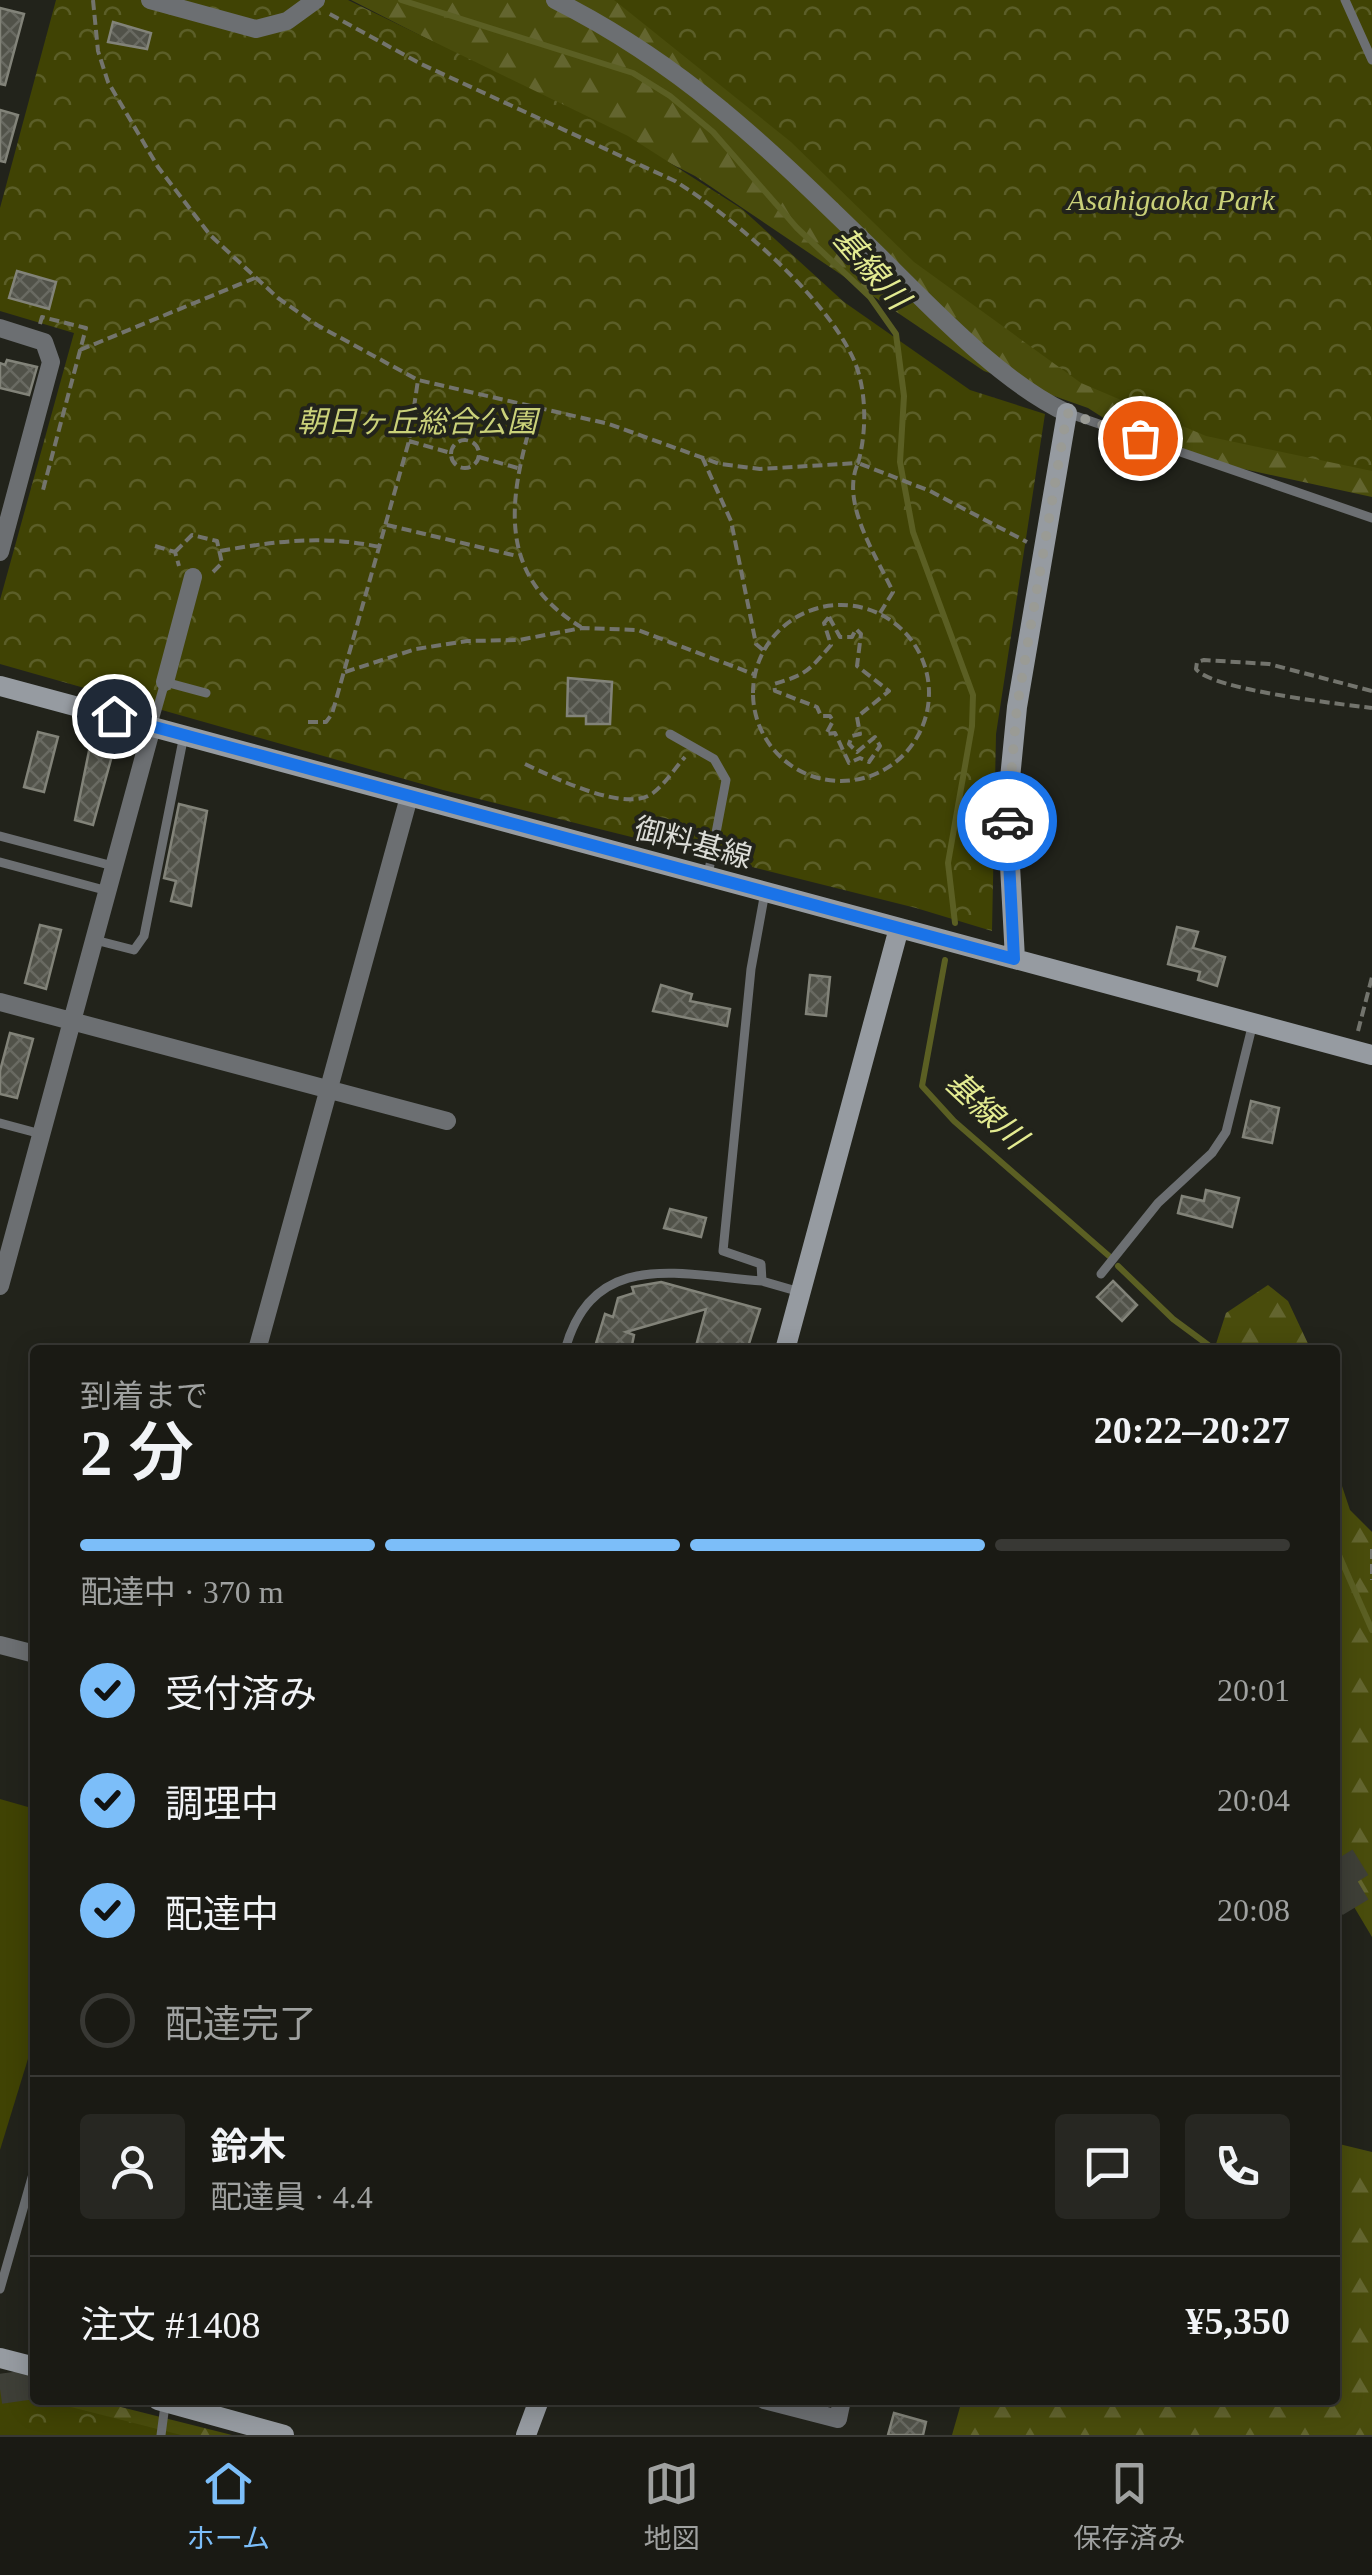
<!DOCTYPE html>
<html lang="ja">
<head>
<meta charset="utf-8">
<style>
  body { margin:0; font-family:"Times New Roman","Noto Sans JP",serif; background:#272722; color:#f1f3f6; height:100vh; display:flex; flex-direction:column; font-size:38px; white-space:nowrap }
  * { box-sizing:border-box; margin:0 }
  p { font-size:32px; color:#9fa1a0 }
  .icon { flex:none; width:55px; height:55px; fill:none; stroke:currentColor; stroke-width:2; stroke-linecap:round; stroke-linejoin:round }
  .map { position:relative; flex:1; overflow:hidden }
  .sheet { position:absolute; left:30px; top:1345px; width:1310px; height:1060px; display:flex; flex-direction:column; background:#1a1a14; border-radius:10px; box-shadow:0 5px 25px #0003,0 0 0 2px #383834 }
  .sheet>* { flex:none }
  .pin { position:absolute; display:grid; place-items:center; width:85px; height:85px; color:#fff; margin:-42px; border:5px solid #fff; border-radius:50%; box-shadow:0 2px 10px #0007 }
  .courier { position:absolute; display:grid; place-items:center; width:100px; height:100px; margin:-50px; border:8px solid #1a73e8; border-radius:50%; background:#fff; color:#222; box-shadow:0 2px 12px #0007 }
  .summary em { font-style:normal; font-weight:600 }
  .summary div { display:flex; flex-direction:column-reverse }
  .summary { display:flex; align-items:center; justify-content:space-between; height:170px; padding:0 50px }
  h1 { font-size:65px; font-weight:600; line-height:75px }
  .bar { display:grid; grid-template-columns:repeat(4,1fr); gap:15px 10px; align-content:center; height:120px; padding:0 50px }
  .bar i { height:12px; border-radius:8px; background:#383834 }
  .bar .current { background:#7cbef9 }
  .bar p { grid-column:span 4 }
  .line { display:flex; align-items:center; gap:25px; padding:0 50px; border-top:2px solid #383834 }
  .line div { flex:1 }
  .round { display:grid; place-items:center; flex:none; width:105px; height:105px; border-radius:10px; background:#272722 }
  ol { padding:0 50px; list-style:none }
  li { display:flex; align-items:center; gap:30px; height:110px }
  li p { margin-inline-start:auto }
  li .icon { padding:10px; border-radius:50%; background:#7cbef9; color:#111; stroke-width:4 }
  li:last-child { color:#9fa1a0 }
  li i { width:55px; height:55px; border:5px solid #383834; border-radius:50% }
  .tab-bar { display:flex; justify-content:space-around; align-items:center; height:140px; border-top:2px solid #383834; background:#1a1a14; font-size:28px; color:#9fa1a0 }
  .tab-bar a { display:grid; justify-items:center; gap:5px }
  .tab-bar .current { color:#7cbef9 }
  .map>svg:first-child { display:block }
  .grass { fill:#404304 }
  .forest { fill:url(#forest-firs) }
  .park { fill:url(#park-crowns) }
  .lines { fill:none; stroke-linecap:round; stroke-linejoin:round }
  .stream { stroke:#5b5f23; stroke-width:6 }
  .building { fill:url(#building-cross-hatch); stroke:#828379; stroke-width:2.5 }
  .highway-tunnel { stroke:#3e3f37; stroke-width:30; stroke-dasharray:30 15; stroke-linecap:butt }
  .path { stroke:#73746d; stroke-width:4; stroke-dasharray:10 5; stroke-linecap:butt }
  .lane { stroke:#6c6f72; stroke-width:9 }
  .street { stroke:#6c6f72; stroke-width:18 }
  .secondary { stroke:#969ba1; stroke-width:20 }
  .done { stroke:#9a9b95; stroke-width:10; stroke-dasharray:0 18 }
  .route { stroke:#1a73e8; stroke-width:12 }
  .labels { text-anchor:middle; stroke-width:8; stroke-linejoin:round; paint-order:stroke }
  .park-label { font-size:30px; font-style:italic; fill:#cad179; stroke:#22231b }
  .street-label { font-size:30px; fill:#dadbd6; stroke:#22231b }
  .water-label { font-size:32px; font-style:italic; fill:#e3eb91; stroke:#22231b }
</style>
</head>
<body>
<div class="map">
<svg width="1372" height="2435" viewBox="0 0 1372 2435">
  <defs>
    <pattern id="forest-firs" width="22" height="20" patternUnits="userSpaceOnUse" patternTransform="scale(2.5)"><rect width="22" height="20" fill="#494c0c"/><path d="M5 1l3.5 6h-7zM16 11l3.5 6h-7z" fill="#63652f"/></pattern>
    <pattern id="park-crowns" width="20" height="18" patternUnits="userSpaceOnUse" patternTransform="scale(2.5)"><rect width="20" height="18" fill="#404304"/><path d="M2 6a3 3 0 1 1 6 0M12 15a3 3 0 1 1 6 0" fill="none" stroke="#5b5e28"/></pattern>
    <pattern id="building-cross-hatch" width="8" height="8" patternUnits="userSpaceOnUse" patternTransform="scale(2.5)"><rect width="8" height="8" fill="#515249"/><path d="M0 0l8 8M0 8l8-8" fill="none" stroke="#696a62"/></pattern>
  </defs>
  <rect width="100%" height="100%" fill="#22231b"/>
  <!-- grass -->
  <path class="grass" d="M 0,1799 L 35,1809 L 35,2036 L 0,2150 Z"/>
  <!-- forest -->
  <path class="forest" d="M 351,0 L 1372,0 L 1372,497 L 1152,449 L 1088,408 L 984,371 L 695,176 Z
    M 1268,1285 L 1288,1301 L 1311,1350 L 1214,1350 L 1226,1313 Z
    M 1335,1465 L 1350,1510 L 1372,1532 L 1372,1937 L 1335,1875 L 1335,1631 L 1342,1604 L 1335,1573 Z
    M 1335,2143 L 1372,2152 L 1372,2435 L 952,2435 L 962,2400 L 1335,2400 Z
    M 0,2377 L 35,2385 L 35,2400 L 93,2400 L 232,2435 L 0,2435 Z"/>
  <!-- park -->
  <path class="park" d="M 56,0 L 348,0 L 628,136 L 742,209 L 844,302 L 970,390 L 1045,414 L 996,734 L 992,931 L 916,908 L 443,790 L 0,664 L 0,600 L 74,333 L 0,311 L 0,208 Z
    M 614,0 L 1372,0 L 1372,471 L 1206,436 L 1081,383 L 914,262 L 791,142 Z
    M 0,2389 L 181,2435 L 0,2435 Z"/>
  <g class="lines">
    <!-- stream -->
    <path class="stream" d="M 401,0 L 633,73 L 670,96 L 713,132 L 797,228 L 870,297 L 896,334 L 904,396 L 900,462 L 913,532 L 973,695 L 972,726 L 948,863 L 955,923
      M 945,960 L 922,1086 L 954,1121 L 1109,1256
      M 1118,1266 L 1173,1319 L 1215,1350
      M 1335,1546 L 1372,1630"/>
  </g>
  <!-- building -->
  <path class="building" d="M 0,8 L 24,14 L 5,85 L 0,84 Z
    M 113,22 L 151,33 L 147,49 L 108,42 Z
    M 0,110 L 18,115 L 5,162 L 0,161 Z
    M 17,271 L 56,282 L 49,309 L 9,298 Z
    M 7,360 L 37,367 L 29,395 L 0,388 L 0,363 L 5,365 Z
    M 568,678 L 612,682 L 610,724 L 586,724 L 586,716 L 567,716 Z
    M 38,732 L 58,737 L 44,792 L 24,787 Z
    M 90,746 L 113,752 L 93,825 L 75,820 Z
    M 179,804 L 207,811 L 191,906 L 171,901 L 176,881 L 164,878 Z
    M 40,925 L 61,930 L 46,989 L 25,983 Z
    M 1177,927 L 1198,932 L 1193,948 L 1225,957 L 1217,986 L 1198,980 L 1200,972 L 1168,964 Z
    M 810,975 L 830,977 L 826,1016 L 806,1014 Z
    M 661,985 L 692,994 L 690,1001 L 730,1009 L 727,1026 L 653,1011 Z
    M 10,1033 L 33,1039 L 17,1098 L 0,1094 L 0,1071 Z
    M 1251,1101 L 1279,1108 L 1272,1143 L 1243,1137 Z
    M 1206,1190 L 1239,1198 L 1232,1227 L 1178,1213 L 1182,1196 L 1204,1201 Z
    M 670,1209 L 706,1218 L 701,1237 L 664,1228 Z
    M 1113,1281 L 1137,1305 L 1122,1321 L 1097,1297 Z
    M 661,1282 L 760,1309 L 747,1350 L 696,1346 L 706,1309 L 626,1332 L 634,1335 L 631,1350 L 594,1350 L 605,1314 L 613,1317 L 618,1298 L 634,1293 L 632,1287 Z
    M 894,2413 L 926,2422 L 923,2435 L 888,2435 Z"/>
  <g class="lines">
    <!-- highway-tunnel -->
    <path class="highway-tunnel" d="M 1335,1878 L 1372,1855
      M 1335,1902 L 1372,1880
      M 0,2389 L 35,2384"/>
    <!-- path -->
    <path class="path" d="M 93,0 L 98,51 L 108,82 L 158,167 L 210,235 L 278,298 L 317,325 L 418,380 L 609,424 L 720,464 L 760,469 L 858,463 C 867,432 867,388 853,358 C 823,294 734,218 675,181 L 421,64 L 326,12
      M 40,324 L 42,317 L 86,328 L 43,490
      M 80,350 L 255,278
      M 536,406 C 510,493 492,573 581,627
      M451 454a14 14 0 1 1 28 0a14 14 0 1 1-28 0Z
      M 409,441 L 451,453
      M 479,457 L 521,469
      M 702,457 L 731,521 L 756,644 L 763,650
      M 387,525 L 517,556
      M 155,546 L 175,552 L 179,566
      M 220,551 C 276,541 323,535 380,547
      M 175,552 L 192,535 L 217,541 L 222,563 L 210,575
      M753 693a88 88 0 1 1 176 0a88 88 0 1 1-176 0Z
      M 880,613 L 893,592 C 876,555 840,503 858,463 L 930,491 L 1027,542
      M 829,617 L 840,637 L 852,637 L 856,629 L 861,634 L 857,666 L 889,691 L 857,717 L 860,734 L 852,736 L 849,744 L 857,752 L 875,737 L 880,746 L 869,762 L 860,758 L 849,763 L 835,733 L 826,734 L 833,721 L 830,716 L 821,716 L 817,707 L 775,691 L 774,684 C 808,674 809,670 831,645 L 824,623 Z
      M 345,672 L 416,649 L 467,641 L 519,640 L 582,628 L 638,630 L 756,675
      M 1372,691 L 1269,664 L 1204,660 L 1197,662 L 1196,669 C 1212,690 1340,704 1372,708
      M 308,722 L 326,722 L 332,714 L 409,441 L 418,380
      M 525,764 C 553,777 626,814 653,793 C 665,784 675,768 685,757
      M 1358,1031 L 1372,977
      M 1372,1549 L 1372,1580"/>
    <!-- lane -->
    <path class="lane" d="M 1345,0 L 1372,60
      M 1070,414 L 1372,518
      M 153,724 L 165,682 L 206,693
      M 670,734 L 714,759 L 726,780 L 708,875
      M 0,836 L 113,866
      M 0,862 L 108,891
      M 765,892 L 751,969 L 723,1251 L 761,1264 L 762,1281 L 800,1292
      M 95,940 L 134,950 L 144,936 L 184,735
      M 0,1123 L 41,1134
      M 1101,1274 L 1158,1203 L 1212,1153 L 1226,1132 L 1253,1023
      M 565,1350 C 593,1248 679,1275 762,1281
      M 0,2289 L 35,2167
      M 161,2435 L 165,2405"/>
    <!-- street -->
    <path class="street" d="M 150,0 L 256,29 L 287,21 L 316,0
      M 555,0 C 688,67 771,151 876,253 C 930,306 999,381 1067,413
      M 0,328 L 44,342 L 51,362 L 0,552
      M 165,682 L 193,577
      M 0,1002 L 447,1121
      M 0,1286 L 152,727
      M 257,1350 L 409,797
      M 0,1645 L 35,1654
      M 764,2400 L 838,2419 L 842,2400"/>
    <!-- secondary -->
    <path class="secondary" d="M 0,686 L 1372,1055
      M 1015,959 L 1007,809 L 1017,707 L 1067,413
      M 785,1350 L 899,928
      M 0,2358 L 35,2367
      M 158,2400 L 284,2435
      M 526,2435 L 539,2400"/>
  </g>
  <g class="lines">
    <!-- done -->
    <path class="done" d="M 1007,821 L 1017,707 L 1067,413 L 1140,438"/>
    <!-- route -->
    <path class="route" d="M 114,716 L 1014,959 L 1007,821"/>
  </g>
  <g class="labels">
    <!-- park labels -->
    <g class="park-label">
      <text x="1171" y="210">Asahigaoka Park</text>
      <text x="417" y="432">朝日ヶ丘総合公園</text>
    </g>
    <!-- street labels -->
    <g class="street-label">
      <text transform="translate(693 843) rotate(15)" y="10">御料基線</text>
    </g>
    <!-- water labels -->
    <g class="water-label">
      <text transform="translate(871 268) rotate(49)" y="11">基線川</text>
      <text transform="translate(986 1110) rotate(43)" y="11">基線川</text>
    </g>
  </g>
</svg>
<div class="pin" style="left:1140px;top:438px;background:#ea580c"><svg class="icon" aria-label="bag" viewBox="0 0 24 24"><path d="M5 8h14l-1 12H6zM9 8a3 3 0 0 1 6 0"/></svg></div>
<div class="pin" style="left:114px;top:716px;background:#1f2937"><svg class="icon" aria-label="home" viewBox="0 0 24 24"><path d="M3 11l9-7 9 7M6 9v11h12V9"/></svg></div>
<div class="courier" style="left:1007px;top:821px"><svg class="icon" aria-label="car" viewBox="0 0 24 24"><path d="M5 17H2v-5l4-1 3-4h7l3 4 3 1v5h-3M9 17h6M6 11h13"/><circle cx="7" cy="17" r="2"/><circle cx="17" cy="17" r="2"/></svg></div>
<section class="sheet">
<div class="summary"><div><h1>2 分</h1><p>到着まで</p></div><em>20:22–20:27</em></div>
<div class="bar"><i class="current"></i><i class="current"></i><i class="current"></i><i></i><p>配達中 · 370 m</p></div>
<ol>
<li><svg class="icon" aria-label="check" viewBox="0 0 24 24"><path d="M5 12l5 5 9-10"/></svg>受付済み<p>20:01</p></li>
<li><svg class="icon" aria-label="check" viewBox="0 0 24 24"><path d="M5 12l5 5 9-10"/></svg>調理中<p>20:04</p></li>
<li><svg class="icon" aria-label="check" viewBox="0 0 24 24"><path d="M5 12l5 5 9-10"/></svg>配達中<p>20:08</p></li>
<li><i></i>配達完了</li>
</ol>
<div class="line" style="height:180px"><a class="round"><svg class="icon" aria-label="person" viewBox="0 0 24 24"><circle cx="12" cy="8" r="4"/><path d="M4 21q1-7 8-7t8 7"/></svg></a><div><b>鈴木</b><p>配達員 · 4.4</p></div><a class="round"><svg class="icon" aria-label="chat" viewBox="0 0 24 24"><path d="M4 5h16v11H9l-5 4z"/></svg></a><a class="round"><svg class="icon" aria-label="phone" viewBox="0 0 24 24"><path d="M5 4h4l2 5-3 2q2 4 5 5l2-3 5 2v4C11 20 4 13 5 4z"/></svg></a></div>
<div class="line" style="height:130px"><div>注文 #1408</div><b>¥5,350</b></div>
</section>
</div>
<nav class="tab-bar">
<a class="current"><svg class="icon" aria-label="home" viewBox="0 0 24 24"><path d="M3 11l9-7 9 7M6 9v11h12V9"/></svg>ホーム</a>
<a><svg class="icon" aria-label="map" viewBox="0 0 24 24"><path d="M3 6l6-2 6 2 6-2v14l-6 2-6-2-6 2zM9 4v14M15 6v14"/></svg>地図</a>
<a><svg class="icon" aria-label="saved" viewBox="0 0 24 24"><path d="M7 4h10v16l-5-4-5 4z"/></svg>保存済み</a>
</nav>
</body>
</html>
